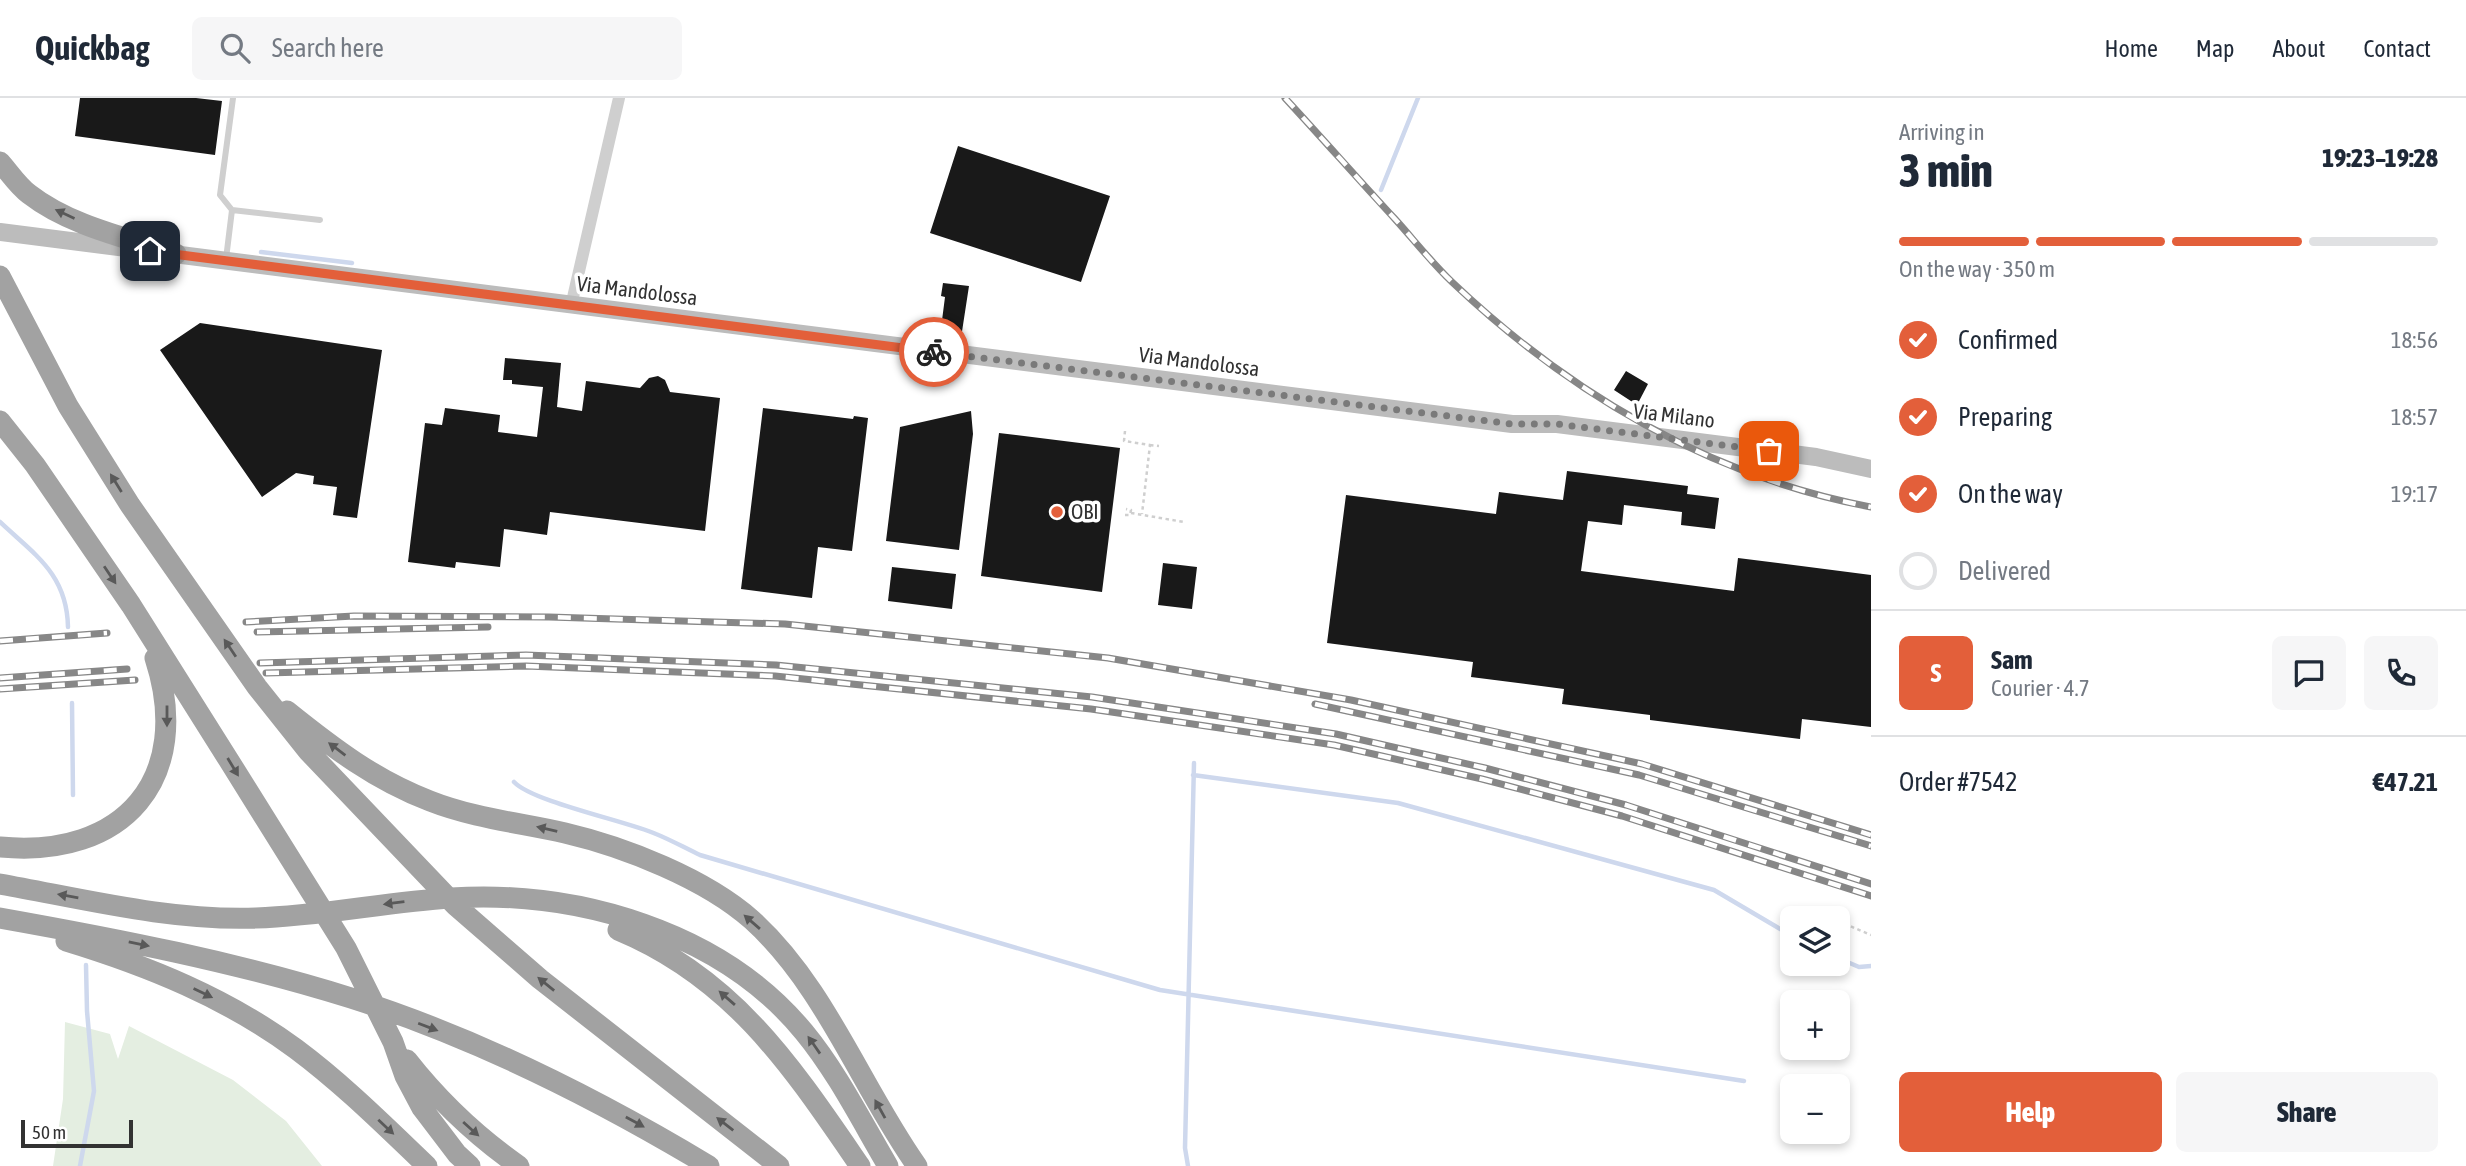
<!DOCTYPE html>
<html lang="en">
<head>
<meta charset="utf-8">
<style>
  body { margin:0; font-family:"Asap Condensed",sans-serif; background:#f6f6f7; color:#1f2937; height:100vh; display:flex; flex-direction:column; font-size:26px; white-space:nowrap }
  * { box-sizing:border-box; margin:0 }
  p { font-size:23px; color:#747a83 }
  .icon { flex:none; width:38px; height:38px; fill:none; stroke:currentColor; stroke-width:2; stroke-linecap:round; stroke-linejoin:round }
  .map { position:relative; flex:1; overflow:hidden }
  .sheet { display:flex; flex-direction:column; background:#fff; width:595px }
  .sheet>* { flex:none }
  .fabs { position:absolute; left:1780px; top:808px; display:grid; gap:14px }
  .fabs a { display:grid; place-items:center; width:70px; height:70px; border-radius:10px; background:#fff; box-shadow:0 4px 10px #0003; font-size:35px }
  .scale { position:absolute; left:21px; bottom:18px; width:112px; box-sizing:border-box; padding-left:7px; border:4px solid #323232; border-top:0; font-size:19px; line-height:24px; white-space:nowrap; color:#323232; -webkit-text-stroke:5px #fff; paint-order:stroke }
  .pin { position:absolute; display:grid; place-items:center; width:60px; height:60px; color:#fff; margin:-30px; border-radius:14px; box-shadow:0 4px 10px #0006 }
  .courier { position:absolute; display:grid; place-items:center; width:70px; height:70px; margin:-35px; border:5px solid #e35f3a; border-radius:50%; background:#fff; color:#222; box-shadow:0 2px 9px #0007 }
  .overview em { font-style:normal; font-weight:800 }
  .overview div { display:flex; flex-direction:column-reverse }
  .overview { display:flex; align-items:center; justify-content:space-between; height:119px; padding:0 28px }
  h1 { font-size:46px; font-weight:800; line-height:52px }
  .bar { display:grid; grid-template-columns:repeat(4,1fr); gap:10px 7px; align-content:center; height:84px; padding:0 28px }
  .bar i { height:9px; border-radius:5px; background:#e0e1e3 }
  .bar .active { background:#e35f3a }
  .bar p { grid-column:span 4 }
  .line { display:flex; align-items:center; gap:18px; padding:0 28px; border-top:2px solid #e0e1e3 }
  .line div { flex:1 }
  .round { display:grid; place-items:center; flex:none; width:74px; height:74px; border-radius:10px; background:#f6f6f7 }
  ol { padding:0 28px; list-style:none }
  li { display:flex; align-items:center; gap:21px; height:77px }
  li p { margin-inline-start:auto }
  li .icon { padding:7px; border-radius:50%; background:#e35f3a; color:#fff; stroke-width:4 }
  li:last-child { color:#747a83 }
  li i { width:38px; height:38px; border:4px solid #e0e1e3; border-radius:50% }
  .button { display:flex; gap:14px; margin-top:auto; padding:14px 28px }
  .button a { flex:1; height:80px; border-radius:10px; background:#e35f3a; color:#fff; font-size:28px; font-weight:800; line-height:80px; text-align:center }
  .button a+a { background:#f6f6f7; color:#1f2937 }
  header { display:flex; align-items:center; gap:42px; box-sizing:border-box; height:98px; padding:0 35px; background:#fff; border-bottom:2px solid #e0e1e3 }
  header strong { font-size:33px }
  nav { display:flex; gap:38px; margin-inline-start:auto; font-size:24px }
  .search { width:490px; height:63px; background:#f6f6f7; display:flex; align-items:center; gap:18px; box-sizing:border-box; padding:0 24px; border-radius:10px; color:#747a83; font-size:26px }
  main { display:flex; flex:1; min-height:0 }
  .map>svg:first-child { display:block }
  .green { fill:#e4eee1 }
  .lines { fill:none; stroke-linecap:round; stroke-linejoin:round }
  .stream { stroke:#ced8ed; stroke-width:4.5 }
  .building { fill:#191919 }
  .path { stroke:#cfcfcf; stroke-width:2.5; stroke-dasharray:3.5 3.5; stroke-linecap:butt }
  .service { stroke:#cfcfcf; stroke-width:6 }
  .minor { stroke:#cfcfcf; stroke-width:12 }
  .secondary { stroke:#bcbcbc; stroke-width:18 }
  .trunk { stroke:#a2a2a2; stroke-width:21 }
  .rail-casing { stroke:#878787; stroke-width:7 }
  .rail { stroke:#fff; stroke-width:4.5; stroke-dasharray:13; stroke-linecap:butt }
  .oneway { fill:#595959 }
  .done { stroke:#7a7a7a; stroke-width:7; stroke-dasharray:0 12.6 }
  .route { stroke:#e35f3a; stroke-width:9 }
  .poi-dot { fill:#e35f3a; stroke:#fff; stroke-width:2.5 }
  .labels { text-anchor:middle; stroke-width:7; stroke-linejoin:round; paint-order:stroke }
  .street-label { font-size:21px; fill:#323232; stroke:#fff }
  .poi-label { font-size:21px; fill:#323232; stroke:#fff; text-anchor:start }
</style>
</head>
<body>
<header>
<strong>Quickbag</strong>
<div class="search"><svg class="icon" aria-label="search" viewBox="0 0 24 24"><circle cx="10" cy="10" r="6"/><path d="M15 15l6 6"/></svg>Search here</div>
<nav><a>Home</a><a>Map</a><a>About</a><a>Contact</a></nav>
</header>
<main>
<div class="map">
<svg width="1871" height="1068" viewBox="0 0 1871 1068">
  <rect width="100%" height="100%" fill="#fff"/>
  <!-- green -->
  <path class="green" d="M 65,924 L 110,936 L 118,961 L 129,928 L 233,982 L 286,1023 L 322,1068 L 53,1068 L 63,1001 Z"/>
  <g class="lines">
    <!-- stream -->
    <path class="stream" d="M 1381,92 L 1418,0
      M 261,154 L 352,165
      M 0,424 C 35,457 67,476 68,529
      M 72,605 L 73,697
      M 1193,677 L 1398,705 L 1714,792 L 1792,838
      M 514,684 C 533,704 626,723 656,736 C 671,742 685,750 700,757 L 1160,892 L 1744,983
      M 1838,860 L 1859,869 L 1871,868
      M 80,1068 L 94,993 L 87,913 L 86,867
      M 1188,1068 L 1185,1050 L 1194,665"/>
  </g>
  <!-- building -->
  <path class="building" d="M 80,0 L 196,0 L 222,3 L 215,57 L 75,38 Z
    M 958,48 L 1110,98 L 1081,184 L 930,135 Z
    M 943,185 L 969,188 L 961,240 L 940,238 L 945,199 L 941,198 Z
    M 200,225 L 382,252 L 357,420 L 333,417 L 337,389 L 313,386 L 314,378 L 296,375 L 262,399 L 160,252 Z
    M 505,260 L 561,265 L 557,309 L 582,313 L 586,283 L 640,290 L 649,280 L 658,278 L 665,282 L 670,294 L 720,300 L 705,433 L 550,414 L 547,437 L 504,431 L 500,469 L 456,464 L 455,470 L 408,464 L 425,325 L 442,327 L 445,310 L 500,317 L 498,334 L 537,339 L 543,289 L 512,286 L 512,282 L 503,282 Z
    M 1626,273 L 1648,286 L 1637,307 L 1614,292 Z
    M 763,310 L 853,321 L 854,318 L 868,320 L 852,453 L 818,449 L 812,500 L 741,491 Z
    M 971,313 L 973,336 L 959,452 L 886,443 L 900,329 Z
    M 999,335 L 1120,350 L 1102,494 L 981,478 Z
    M 1567,373 L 1688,388 L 1687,396 L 1719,400 L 1715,431 L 1681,427 L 1682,414 L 1624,407 L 1622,427 L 1588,423 L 1581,473 L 1734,493 L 1738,460 L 1871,477 L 1871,629 L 1802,621 L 1800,641 L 1650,622 L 1650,617 L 1562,606 L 1564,591 L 1471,579 L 1473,564 L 1327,545 L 1346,397 L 1496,416 L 1499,394 L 1563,402 Z
    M 1163,465 L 1197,469 L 1192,511 L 1158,507 Z
    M 892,469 L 956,476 L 952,511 L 888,503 Z"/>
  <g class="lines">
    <!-- path -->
    <path class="path" d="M 1125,333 L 1124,343 L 1150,347 L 1142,416
      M 1150,347 L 1159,348
      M 1131,415 L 1184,424
      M 1125,417 L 1130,417 L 1131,412 L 1126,411
      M 1826,818 L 1832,821
      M 1838,823 L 1871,837"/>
    <!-- service -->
    <path class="service" d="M 232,112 L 220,97 L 233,0
      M 226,161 L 232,112 L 320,122"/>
    <!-- minor -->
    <path class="minor" d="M 571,208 L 619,0"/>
    <!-- secondary -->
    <path class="secondary" d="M 0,134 L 1512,326 L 1557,326 L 1816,359 L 1871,371"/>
    <!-- trunk -->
    <path class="trunk" d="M 0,64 C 9,74 18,88 29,96 C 70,128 128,140 176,156
      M 0,178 L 68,308 L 130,407 L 257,589 L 308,653 L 455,807 L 540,881 L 779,1068
      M 0,323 L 35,367 L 131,507 L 228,661 L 346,850 L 393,944 L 405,978 L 422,1010 L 457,1056 L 470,1068
      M 287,613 C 333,650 375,682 430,703 C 473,720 521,725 565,735 C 625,749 706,781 752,822 C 825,888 861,989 917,1068
      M 0,749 C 124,761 194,680 155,560
      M 0,786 C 84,801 170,823 256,820 C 322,818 386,804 451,800 C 577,792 721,833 804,934 C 837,974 862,1024 888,1068
      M 0,820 C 118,841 236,864 351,900 C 477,940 596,1000 709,1068
      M 618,832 C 734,880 792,969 860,1068
      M 66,843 C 148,868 227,900 296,951 C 343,986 385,1028 427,1068
      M 407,962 C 440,1004 476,1038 519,1068"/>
    <!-- rail casing -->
    <g class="rail-casing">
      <path id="rail" d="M 1285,0 C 1322,40 1358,81 1395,121 C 1414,142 1432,165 1452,184 C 1569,295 1711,379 1871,409
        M 246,524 L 354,518 L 549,519 L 785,526 L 1108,560 L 1351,602 L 1642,666 L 1871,737
        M 257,534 L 488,529
        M 0,543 L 107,535
        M 260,565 L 526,557 L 776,567 L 1092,599 L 1336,636 L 1485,670 L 1626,707 L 1871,786
        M 266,575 L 526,568 L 775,578 L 1091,611 L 1334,647 L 1482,681 L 1622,718 L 1871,798
        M 0,580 L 127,571
        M 0,591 L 135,582
        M 1315,606 L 1639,677 L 1871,748"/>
    </g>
    <!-- rail -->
    <use href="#rail" class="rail"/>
  </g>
  <!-- one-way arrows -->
  <defs><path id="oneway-solid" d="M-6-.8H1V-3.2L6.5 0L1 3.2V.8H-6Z" transform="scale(1.75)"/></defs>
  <g class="oneway">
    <use href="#oneway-solid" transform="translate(65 116) rotate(-155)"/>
    <use href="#oneway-solid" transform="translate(116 385) rotate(-122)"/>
    <use href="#oneway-solid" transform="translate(110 477) rotate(56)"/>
    <use href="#oneway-solid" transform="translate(230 550) rotate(-124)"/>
    <use href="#oneway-solid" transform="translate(167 618) rotate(90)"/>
    <use href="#oneway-solid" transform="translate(337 651) rotate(-143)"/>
    <use href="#oneway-solid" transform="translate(233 669) rotate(59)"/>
    <use href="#oneway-solid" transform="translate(547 731) rotate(-167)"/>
    <use href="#oneway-solid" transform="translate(68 798) rotate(-170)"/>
    <use href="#oneway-solid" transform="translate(394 805) rotate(173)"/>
    <use href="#oneway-solid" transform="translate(752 824) rotate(-139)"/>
    <use href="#oneway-solid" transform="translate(139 846) rotate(12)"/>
    <use href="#oneway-solid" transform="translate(546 886) rotate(-141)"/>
    <use href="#oneway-solid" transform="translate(203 895) rotate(26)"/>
    <use href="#oneway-solid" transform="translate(727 900) rotate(-139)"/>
    <use href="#oneway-solid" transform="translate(428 929) rotate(21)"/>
    <use href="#oneway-solid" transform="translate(814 947) rotate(-125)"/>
    <use href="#oneway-solid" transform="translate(880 1011) rotate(-119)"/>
    <use href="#oneway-solid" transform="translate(635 1024) rotate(29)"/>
    <use href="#oneway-solid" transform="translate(725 1026) rotate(-142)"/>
    <use href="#oneway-solid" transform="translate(386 1029) rotate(43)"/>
    <use href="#oneway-solid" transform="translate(471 1031) rotate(42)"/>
  </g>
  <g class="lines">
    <!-- done -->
    <path class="done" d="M 934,254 L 1512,326 L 1557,326 L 1769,353"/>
    <!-- route -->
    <path class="route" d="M 150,153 L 934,254"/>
  </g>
  <!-- markers -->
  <circle class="poi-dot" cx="1057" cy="414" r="7"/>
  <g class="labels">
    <!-- street labels -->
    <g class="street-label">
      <text transform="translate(637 193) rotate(7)" y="7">Via Mandolossa</text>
      <text transform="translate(1199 264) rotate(7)" y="7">Via Mandolossa</text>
      <text transform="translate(1674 318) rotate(7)" y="7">Via Milano</text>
    </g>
    <!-- poi labels -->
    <g class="poi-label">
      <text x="1071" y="421">OBI</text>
    </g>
  </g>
</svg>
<div class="fabs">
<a><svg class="icon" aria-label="layers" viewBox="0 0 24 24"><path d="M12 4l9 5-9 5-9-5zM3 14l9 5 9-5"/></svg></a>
<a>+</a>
<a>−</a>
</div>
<div class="scale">50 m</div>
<div class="pin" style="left:1769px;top:353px;background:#ea580c"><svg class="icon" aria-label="bag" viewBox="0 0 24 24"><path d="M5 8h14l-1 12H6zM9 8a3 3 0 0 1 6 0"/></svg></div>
<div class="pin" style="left:150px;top:153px;background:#1f2937"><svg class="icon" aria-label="home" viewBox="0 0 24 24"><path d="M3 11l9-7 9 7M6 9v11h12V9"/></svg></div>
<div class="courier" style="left:934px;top:254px"><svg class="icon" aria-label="bike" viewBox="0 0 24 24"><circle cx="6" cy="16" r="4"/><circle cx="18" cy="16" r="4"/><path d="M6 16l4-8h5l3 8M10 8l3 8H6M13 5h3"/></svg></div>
</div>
<section class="sheet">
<div class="overview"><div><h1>3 min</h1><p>Arriving in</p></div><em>19:23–19:28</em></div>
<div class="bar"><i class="active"></i><i class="active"></i><i class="active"></i><i></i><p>On the way · 350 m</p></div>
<ol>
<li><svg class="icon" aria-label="check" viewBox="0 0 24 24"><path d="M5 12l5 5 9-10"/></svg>Confirmed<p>18:56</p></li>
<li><svg class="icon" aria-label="check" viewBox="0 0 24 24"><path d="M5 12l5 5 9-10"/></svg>Preparing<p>18:57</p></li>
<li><svg class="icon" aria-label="check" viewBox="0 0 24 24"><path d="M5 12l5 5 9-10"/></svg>On the way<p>19:17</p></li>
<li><i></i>Delivered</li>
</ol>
<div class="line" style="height:126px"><b class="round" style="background:#e35f3a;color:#fff">S</b><div><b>Sam</b><p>Courier · 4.7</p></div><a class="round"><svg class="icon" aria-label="chat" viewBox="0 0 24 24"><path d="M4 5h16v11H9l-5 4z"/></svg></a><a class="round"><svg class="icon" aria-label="phone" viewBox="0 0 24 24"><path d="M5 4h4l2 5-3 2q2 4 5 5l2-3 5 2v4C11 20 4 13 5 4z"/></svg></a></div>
<div class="line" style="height:91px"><div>Order #7542</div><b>€47.21</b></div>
<div class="button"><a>Help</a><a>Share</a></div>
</section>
</main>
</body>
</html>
